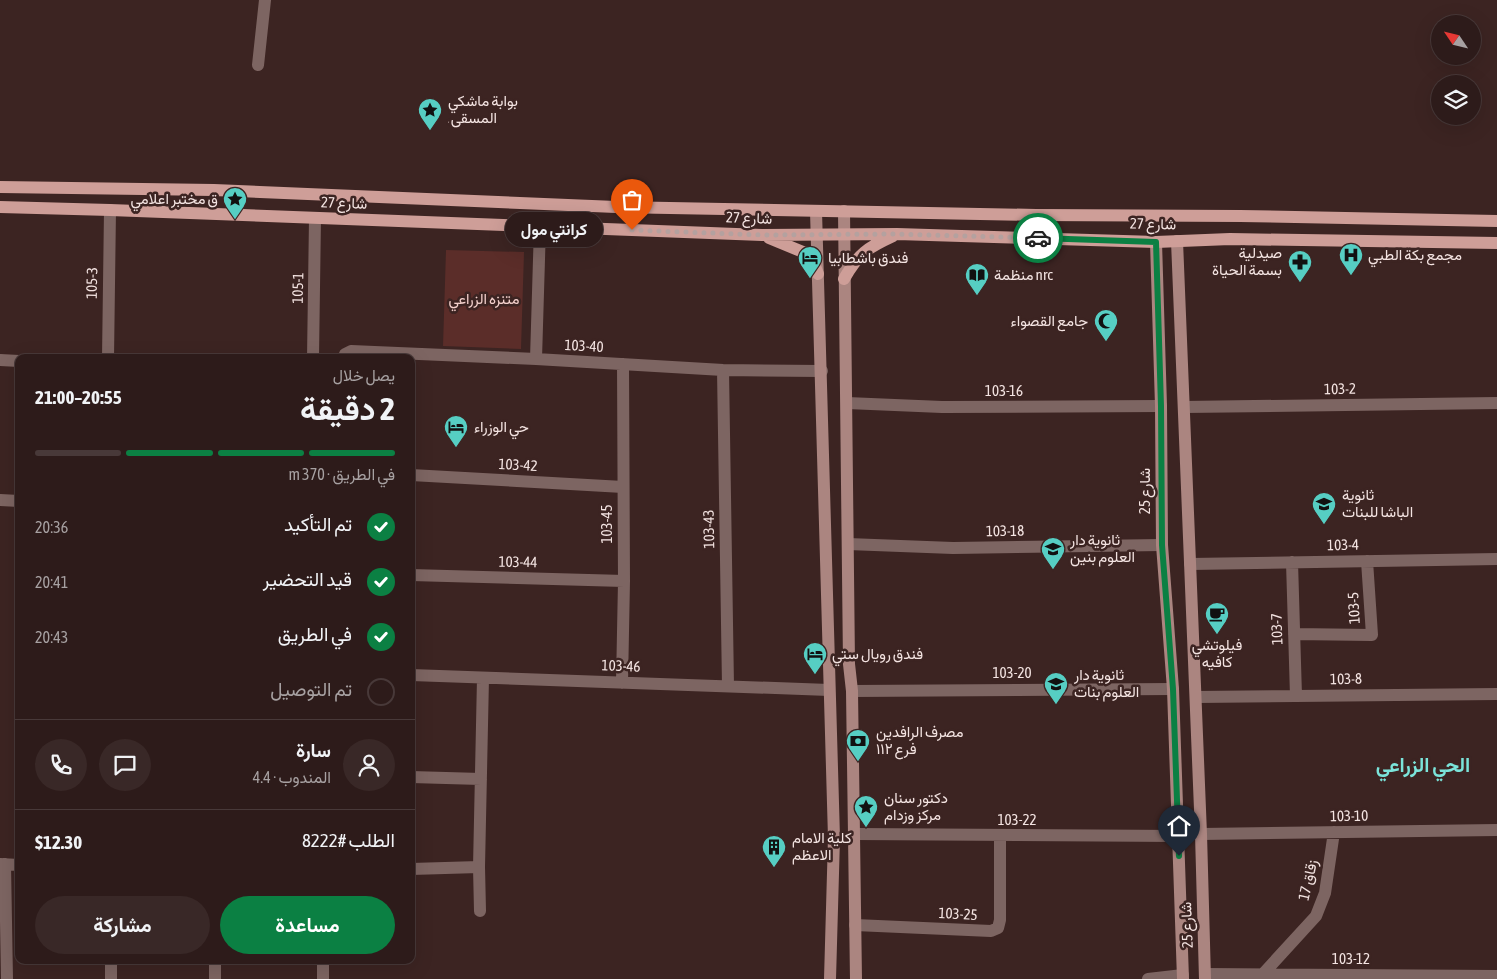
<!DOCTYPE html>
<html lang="ar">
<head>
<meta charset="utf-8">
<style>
  body { margin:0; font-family:"Asap Condensed",Vazirmatn,sans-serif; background:#392827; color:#f1f3f6; direction:rtl; height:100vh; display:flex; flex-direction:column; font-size:19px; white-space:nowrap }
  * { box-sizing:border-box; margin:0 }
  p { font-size:16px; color:#a7a1a2 }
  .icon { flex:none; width:28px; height:28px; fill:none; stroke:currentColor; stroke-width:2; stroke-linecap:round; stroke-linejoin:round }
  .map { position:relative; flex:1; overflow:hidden; direction:ltr }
  .drawer { position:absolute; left:15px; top:354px; width:400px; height:610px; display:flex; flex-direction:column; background:#2d1b1a; border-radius:10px; box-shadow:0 5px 20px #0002,0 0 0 1px #483939; direction:rtl }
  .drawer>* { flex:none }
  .needle { width:32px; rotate:305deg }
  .tools { position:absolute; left:1431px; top:15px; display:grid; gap:10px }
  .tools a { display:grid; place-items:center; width:50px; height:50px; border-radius:50%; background:#2d1b1a; box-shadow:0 5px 20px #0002,0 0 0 1px #483939; font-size:25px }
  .pin { position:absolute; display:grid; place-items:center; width:42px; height:42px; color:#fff; margin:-51px -21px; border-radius:50% 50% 50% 0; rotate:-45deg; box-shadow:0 0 5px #0007 }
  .pin .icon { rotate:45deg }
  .courier { position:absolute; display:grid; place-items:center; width:50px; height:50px; margin:-25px; border:4px solid #0b8043; border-radius:50%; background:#fff; color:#222; box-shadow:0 1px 6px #0007 }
  .bubble { position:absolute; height:35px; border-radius:18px; background:#2d1b1a; box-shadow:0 5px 20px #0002,0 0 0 1px #483939; font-size:16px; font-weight:700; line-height:35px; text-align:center; direction:rtl }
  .head em { font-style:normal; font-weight:700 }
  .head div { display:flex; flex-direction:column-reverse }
  .head { display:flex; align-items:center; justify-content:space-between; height:85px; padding:0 20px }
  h1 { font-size:32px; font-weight:700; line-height:38px }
  .bar { display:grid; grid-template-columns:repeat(4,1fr); gap:8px 5px; align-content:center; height:60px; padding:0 20px }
  .bar i { height:6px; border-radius:4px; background:#483939 }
  .bar .current { background:#0b8043 }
  .bar p { grid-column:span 4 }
  .line { display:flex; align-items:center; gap:12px; padding:0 20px; border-top:1px solid #483939 }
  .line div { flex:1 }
  .round { display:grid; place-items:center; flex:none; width:52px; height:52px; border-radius:26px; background:#392827 }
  ol { padding:0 20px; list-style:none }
  li { display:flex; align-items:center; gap:15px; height:55px }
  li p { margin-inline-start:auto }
  li .icon { padding:5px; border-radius:50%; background:#0b8043; color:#fff; stroke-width:4 }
  li:last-child { color:#a7a1a2 }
  li i { width:28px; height:28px; border:2px solid #483939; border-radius:50% }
  .cta { display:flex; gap:10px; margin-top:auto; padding:10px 20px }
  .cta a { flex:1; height:58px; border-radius:30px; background:#0b8043; color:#fff; font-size:20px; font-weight:700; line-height:58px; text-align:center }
  .cta a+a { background:#392827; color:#f1f3f6 }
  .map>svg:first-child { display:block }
  .green { fill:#5b2d29 }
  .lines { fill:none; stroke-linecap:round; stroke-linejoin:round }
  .street { stroke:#7d6562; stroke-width:12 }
  .secondary { stroke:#ab8580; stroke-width:12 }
  .primary { stroke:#ce9e98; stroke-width:12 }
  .done { stroke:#b4a19f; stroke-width:5; stroke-dasharray:0 9 }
  .route { stroke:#0b8043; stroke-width:6 }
  .labels { text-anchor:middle; stroke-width:5; stroke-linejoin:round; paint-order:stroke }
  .poi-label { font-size:15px; fill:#f4e4e2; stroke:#3c2422; text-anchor:start }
  .street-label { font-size:15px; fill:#f4e4e2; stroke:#3c2422 }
  .park-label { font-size:15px; fill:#f4d1cd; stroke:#3c2422 }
  .district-label { font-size:20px; font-weight:bold; fill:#7be4da; stroke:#3c2422 }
</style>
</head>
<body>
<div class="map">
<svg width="1497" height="979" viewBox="0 0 1497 979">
  <rect width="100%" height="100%" fill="#3c2422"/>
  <!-- green -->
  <path class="green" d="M 446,250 L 524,252 L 521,349 L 443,346 Z"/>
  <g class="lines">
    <!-- street -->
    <path class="street" d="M 258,65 L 265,0
      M 108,358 L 110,210
      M 313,358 L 315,218
      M 344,358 L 345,354 L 351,351 L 536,359 L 723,370 L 822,371
      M 536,359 L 540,226
      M 0,360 L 19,361
      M 723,370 L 728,686
      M 847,403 L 942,407 L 1161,406
      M 1184,407 L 1497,403
      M 411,475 L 623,487
      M 0,500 L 19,501
      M 848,544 L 953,548 L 1162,545
      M 1292,562 L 1296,696
      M 1190,564 L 1497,559
      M 411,575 L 624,581
      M 1294,634 L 1372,635 L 1367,561
      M 411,675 L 829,690
      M 622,683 L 624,581 L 623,364
      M 852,691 L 1173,689
      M 1196,697 L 1497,694
      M 411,777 L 481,779
      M 855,834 L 1178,836
      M 1201,834 L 1497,830
      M 0,864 L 19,865
      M 5,864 L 7,979
      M 411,869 L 479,867
      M 480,911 L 479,867 L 483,678
      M 855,925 L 991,931 L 998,928 L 1000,920 L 1000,836
      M 111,960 L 111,979
      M 1205,974 L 1497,976
      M 1262,975 L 1316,916 L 1325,893 L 1334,832
      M 215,979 L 215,960
      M 323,979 L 323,960
      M 1148,979 L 1183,975"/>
    <!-- secondary -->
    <path class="secondary" d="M 816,211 L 834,838 L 830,979
      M 844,211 L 849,664 L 852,691 L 856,979
      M 1177,241 L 1201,834 L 1205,979
      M 1156,242 L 1161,406 L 1162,545 L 1173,689 L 1183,979"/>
    <!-- primary -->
    <path class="primary" d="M 0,187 L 214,190 L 616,207 L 1036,215 L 1240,216 L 1497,221
      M 0,207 L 110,210 L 762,235 L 897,234 L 1156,242 L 1230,239 L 1497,243
      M 769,238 L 803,252 L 812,259 L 818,274
      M 844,279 C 859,253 867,248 893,236"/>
  </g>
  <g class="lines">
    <!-- done -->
    <path class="done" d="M 632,230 L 762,235 L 897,234 L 1038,238"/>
    <!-- route -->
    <path class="route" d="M 1038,238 L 1156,242 L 1161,406 L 1162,545 L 1173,689 L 1179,856"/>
  </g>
  <!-- icons -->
  <defs>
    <g id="sight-pin" transform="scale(1.25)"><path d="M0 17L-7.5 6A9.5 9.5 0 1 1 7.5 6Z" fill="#56cec3" stroke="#3c2422"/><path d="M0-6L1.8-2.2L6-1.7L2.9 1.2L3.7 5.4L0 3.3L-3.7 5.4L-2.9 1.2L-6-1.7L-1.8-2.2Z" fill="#111"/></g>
    <g id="hospital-pin" transform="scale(1.25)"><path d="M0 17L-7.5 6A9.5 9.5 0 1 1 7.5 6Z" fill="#56cec3" stroke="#3c2422"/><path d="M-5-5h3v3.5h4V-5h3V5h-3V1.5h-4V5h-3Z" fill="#111"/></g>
    <g id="hotel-pin" transform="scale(1.25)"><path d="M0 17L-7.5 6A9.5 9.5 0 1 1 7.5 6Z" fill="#56cec3" stroke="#3c2422"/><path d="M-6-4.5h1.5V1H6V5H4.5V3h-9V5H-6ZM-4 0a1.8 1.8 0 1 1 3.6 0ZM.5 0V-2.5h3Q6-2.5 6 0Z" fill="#111"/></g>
    <g id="pharmacy-pin" transform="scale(1.25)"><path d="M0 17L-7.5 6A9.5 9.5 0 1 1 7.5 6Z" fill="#56cec3" stroke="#3c2422"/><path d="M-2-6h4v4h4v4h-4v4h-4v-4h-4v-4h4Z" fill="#111"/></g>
    <g id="library-pin" transform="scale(1.25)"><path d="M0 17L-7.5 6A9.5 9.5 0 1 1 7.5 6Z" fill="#56cec3" stroke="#3c2422"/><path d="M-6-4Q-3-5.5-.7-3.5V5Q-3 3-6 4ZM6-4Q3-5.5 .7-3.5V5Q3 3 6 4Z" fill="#111"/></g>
    <g id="mosque-pin" transform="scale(1.25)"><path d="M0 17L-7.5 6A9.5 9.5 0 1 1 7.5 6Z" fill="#56cec3" stroke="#3c2422"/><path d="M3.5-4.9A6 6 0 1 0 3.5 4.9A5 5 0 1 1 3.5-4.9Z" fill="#111"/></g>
    <g id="school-pin" transform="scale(1.25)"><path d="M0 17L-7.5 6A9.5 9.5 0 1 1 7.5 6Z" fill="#56cec3" stroke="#3c2422"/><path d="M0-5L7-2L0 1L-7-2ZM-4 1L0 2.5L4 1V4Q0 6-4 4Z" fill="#111"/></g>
    <g id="cafe-pin" transform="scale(1.25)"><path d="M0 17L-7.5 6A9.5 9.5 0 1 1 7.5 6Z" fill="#56cec3" stroke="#3c2422"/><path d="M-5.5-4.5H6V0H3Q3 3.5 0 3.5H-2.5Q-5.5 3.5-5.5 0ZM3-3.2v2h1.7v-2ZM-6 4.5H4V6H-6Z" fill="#111"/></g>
    <g id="bank-pin" transform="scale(1.25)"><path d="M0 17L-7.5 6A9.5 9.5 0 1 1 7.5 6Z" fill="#56cec3" stroke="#3c2422"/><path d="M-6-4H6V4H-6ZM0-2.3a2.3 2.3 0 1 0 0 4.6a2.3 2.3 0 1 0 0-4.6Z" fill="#111"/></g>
    <g id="building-pin" transform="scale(1.25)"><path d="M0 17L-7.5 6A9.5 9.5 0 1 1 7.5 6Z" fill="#56cec3" stroke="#3c2422"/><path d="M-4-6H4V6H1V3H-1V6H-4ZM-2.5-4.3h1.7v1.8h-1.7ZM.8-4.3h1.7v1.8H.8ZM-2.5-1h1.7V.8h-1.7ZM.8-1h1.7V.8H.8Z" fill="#111"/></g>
  </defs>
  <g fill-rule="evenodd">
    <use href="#sight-pin" x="430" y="110"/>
    <use href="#sight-pin" x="235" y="199"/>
    <use href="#hospital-pin" x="1351" y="255"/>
    <use href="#hotel-pin" x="810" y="258"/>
    <use href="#pharmacy-pin" x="1300" y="262"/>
    <use href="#library-pin" x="977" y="275"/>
    <use href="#mosque-pin" x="1106" y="321"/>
    <use href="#hotel-pin" x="456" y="427"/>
    <use href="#school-pin" x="1324" y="504"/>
    <use href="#school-pin" x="1053" y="549"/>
    <use href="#cafe-pin" x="1217" y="614"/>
    <use href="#hotel-pin" x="815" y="654"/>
    <use href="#school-pin" x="1056" y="684"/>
    <use href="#bank-pin" x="858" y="741"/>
    <use href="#sight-pin" x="866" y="807"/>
    <use href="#building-pin" x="774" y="847"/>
  </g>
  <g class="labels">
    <!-- poi labels -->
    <g class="poi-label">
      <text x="448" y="106">بوابة ماشكي<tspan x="448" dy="17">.المسقى</tspan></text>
      <text x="218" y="204" text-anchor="end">ق مختبر اعلامي</text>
      <text x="1282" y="258" text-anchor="end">صيدلية<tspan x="1282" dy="17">بسمة الحياة</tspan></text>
      <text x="1368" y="260">مجمع بكة الطبي</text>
      <text x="828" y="263">فندق باشطابيا</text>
      <text x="994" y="280">منظمة nrc</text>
      <text x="1088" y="326" text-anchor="end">جامع القصواء</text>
      <text x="474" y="432">حي الوزراء</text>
      <text x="1342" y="500">ثانوية<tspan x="1342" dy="17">الباشا للبنات</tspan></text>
      <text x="1070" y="545">ثانوية دار<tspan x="1070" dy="17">العلوم بنين</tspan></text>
      <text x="1217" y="650" text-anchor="middle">فيلوتشي<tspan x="1217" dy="17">كافيه</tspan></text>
      <text x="832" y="659">فندق رويال ستي</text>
      <text x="1074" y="680">ثانوية دار<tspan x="1074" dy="17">العلوم بنات</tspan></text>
      <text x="876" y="737">مصرف الرافدين<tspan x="876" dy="17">فرع ١١٢</tspan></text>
      <text x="884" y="803">دكتور سنان<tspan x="884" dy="17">مركز وزدام</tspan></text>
      <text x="792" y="843">كلية الامام<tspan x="792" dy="17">الاعظم</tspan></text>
    </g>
    <!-- street labels -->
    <g class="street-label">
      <text transform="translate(344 203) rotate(2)" y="5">شارع 27</text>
      <text transform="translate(749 218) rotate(2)" y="5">شارع 27</text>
      <text transform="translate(1153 224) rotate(1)" y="5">شارع 27</text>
      <text transform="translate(92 283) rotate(-89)" y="5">105-3</text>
      <text transform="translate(298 288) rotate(-89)" y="5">105-1</text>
      <text transform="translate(584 346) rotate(3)" y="5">103-40</text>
      <text transform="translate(1340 389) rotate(-1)" y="5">103-2</text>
      <text x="1004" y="396">103-16</text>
      <text transform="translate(518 465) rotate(3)" y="5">103-42</text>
      <text transform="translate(1145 491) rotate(-90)" y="5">شارع 25</text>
      <text transform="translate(607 524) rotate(-90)" y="5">103-45</text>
      <text transform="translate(709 529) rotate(-91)" y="5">103-43</text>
      <text transform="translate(1005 531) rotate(-1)" y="5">103-18</text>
      <text transform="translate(1343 545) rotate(-1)" y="5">103-4</text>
      <text transform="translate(518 562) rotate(1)" y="5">103-44</text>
      <text transform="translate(1354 608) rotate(-93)" y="5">103-5</text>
      <text transform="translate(1277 629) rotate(-92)" y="5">103-7</text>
      <text transform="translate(621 666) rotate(2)" y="5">103-46</text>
      <text x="1012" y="678">103-20</text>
      <text transform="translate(1346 679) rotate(-1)" y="5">103-8</text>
      <text transform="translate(1349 816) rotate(-1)" y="5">103-10</text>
      <text x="1017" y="825">103-22</text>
      <text transform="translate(1308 880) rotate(-77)" y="5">زقاق 17</text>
      <text transform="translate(958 914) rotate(3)" y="5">103-25</text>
      <text transform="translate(1187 925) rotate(-92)" y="5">شارع 25</text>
      <text x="1351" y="964">103-12</text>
    </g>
    <!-- park labels -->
    <g class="park-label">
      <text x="484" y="304">متنزه الزراعي</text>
    </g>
    <!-- district labels -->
    <g class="district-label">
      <text x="1423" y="772">الحي الزراعي</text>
    </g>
  </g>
</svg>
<div class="tools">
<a><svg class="needle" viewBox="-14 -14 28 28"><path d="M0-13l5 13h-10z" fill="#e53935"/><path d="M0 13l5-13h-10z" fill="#a7a1a2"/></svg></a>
<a><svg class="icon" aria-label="layers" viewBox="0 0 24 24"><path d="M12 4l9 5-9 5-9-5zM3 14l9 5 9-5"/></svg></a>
</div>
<div class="pin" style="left:632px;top:230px;background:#ea580c"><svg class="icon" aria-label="bag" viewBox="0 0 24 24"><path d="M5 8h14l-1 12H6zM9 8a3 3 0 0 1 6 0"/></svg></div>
<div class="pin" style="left:1179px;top:856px;background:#1f2937"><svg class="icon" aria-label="home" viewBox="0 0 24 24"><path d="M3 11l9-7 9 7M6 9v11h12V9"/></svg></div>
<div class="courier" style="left:1038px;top:238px"><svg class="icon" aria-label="car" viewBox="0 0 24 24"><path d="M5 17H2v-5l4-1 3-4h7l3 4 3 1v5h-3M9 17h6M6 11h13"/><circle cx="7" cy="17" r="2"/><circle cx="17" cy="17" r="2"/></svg></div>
<div class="bubble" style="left:505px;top:212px;width:98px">كرانتي مول</div>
<section class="drawer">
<div class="head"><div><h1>2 دقيقة</h1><p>يصل خلال</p></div><em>20:55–21:00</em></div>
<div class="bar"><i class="current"></i><i class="current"></i><i class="current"></i><i></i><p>في الطريق · 370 m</p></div>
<ol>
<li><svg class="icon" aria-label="check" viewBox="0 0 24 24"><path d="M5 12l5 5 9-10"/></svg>تم التأكيد<p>20:36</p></li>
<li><svg class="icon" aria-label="check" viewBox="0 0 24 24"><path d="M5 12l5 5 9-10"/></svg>قيد التحضير<p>20:41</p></li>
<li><svg class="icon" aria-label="check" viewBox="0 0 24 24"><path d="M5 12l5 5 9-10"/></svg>في الطريق<p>20:43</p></li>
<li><i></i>تم التوصيل</li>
</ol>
<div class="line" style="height:90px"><a class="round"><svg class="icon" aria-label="person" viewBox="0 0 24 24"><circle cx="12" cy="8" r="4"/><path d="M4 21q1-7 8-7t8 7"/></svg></a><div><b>سارة</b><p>المندوب · 4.4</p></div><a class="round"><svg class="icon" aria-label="chat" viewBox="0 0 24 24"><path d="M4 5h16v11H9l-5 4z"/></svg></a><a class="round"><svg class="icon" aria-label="phone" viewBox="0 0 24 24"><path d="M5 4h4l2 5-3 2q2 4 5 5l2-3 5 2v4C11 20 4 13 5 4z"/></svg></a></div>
<div class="line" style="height:65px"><div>الطلب #8222</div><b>$12.30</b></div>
<div class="cta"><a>مساعدة</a><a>مشاركة</a></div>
</section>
</div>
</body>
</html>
